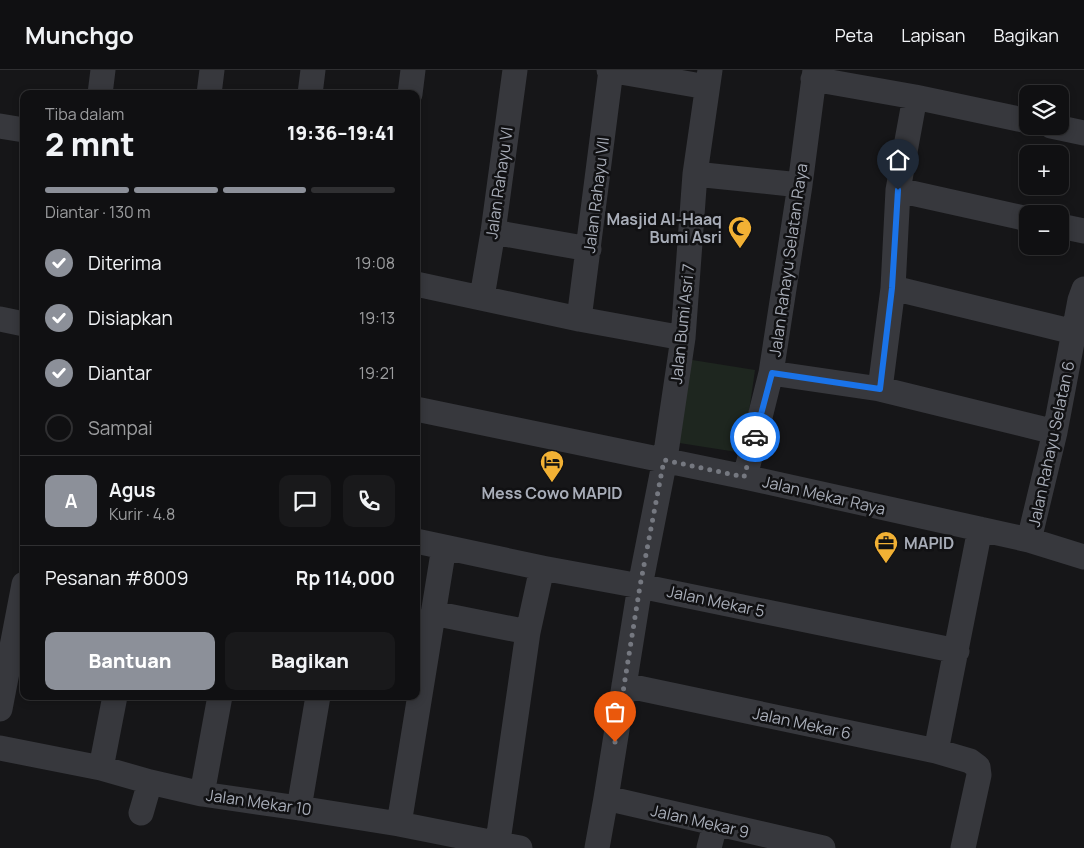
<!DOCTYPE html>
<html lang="id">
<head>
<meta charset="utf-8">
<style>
  body { margin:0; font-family:Manrope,sans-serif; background:#19191b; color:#f1f3f6; height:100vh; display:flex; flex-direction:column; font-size:19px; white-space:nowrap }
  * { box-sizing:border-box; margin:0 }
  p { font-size:16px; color:#9c9d9f }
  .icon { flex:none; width:28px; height:28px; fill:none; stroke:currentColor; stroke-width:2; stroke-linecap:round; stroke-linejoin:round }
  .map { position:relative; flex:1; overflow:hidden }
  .details { position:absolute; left:20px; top:20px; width:400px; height:610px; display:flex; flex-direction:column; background:#101012; border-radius:10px; box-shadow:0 2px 8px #0003,0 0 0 1px #303032 }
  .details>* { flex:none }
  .fabs { position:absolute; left:1019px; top:15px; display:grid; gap:10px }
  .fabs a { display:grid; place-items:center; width:50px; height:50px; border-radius:10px; background:#101012; box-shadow:0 2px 8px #0003,0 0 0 1px #303032; font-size:25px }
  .pin { position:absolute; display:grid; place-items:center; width:42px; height:42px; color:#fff; margin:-51px -21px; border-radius:50% 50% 50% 0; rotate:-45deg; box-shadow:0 0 5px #0007 }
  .pin .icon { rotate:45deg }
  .courier { position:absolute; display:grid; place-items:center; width:50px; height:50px; margin:-25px; border:4px solid #1a73e8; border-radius:50%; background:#fff; color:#222; box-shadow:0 1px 6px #0007 }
  .head em { font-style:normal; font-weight:800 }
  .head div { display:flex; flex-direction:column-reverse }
  .head { display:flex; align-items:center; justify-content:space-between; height:85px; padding:0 25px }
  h1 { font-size:32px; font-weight:800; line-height:38px }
  .bar { display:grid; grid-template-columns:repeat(4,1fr); gap:8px 5px; align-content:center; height:60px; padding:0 25px }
  .bar i { height:6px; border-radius:4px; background:#303032 }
  .bar .active { background:#8c9099 }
  .bar p { grid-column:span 4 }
  .line { display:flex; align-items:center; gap:12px; padding:0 25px; border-top:1px solid #303032 }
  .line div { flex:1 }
  .round { display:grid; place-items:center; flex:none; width:52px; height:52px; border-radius:10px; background:#19191b }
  ol { padding:0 25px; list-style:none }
  li { display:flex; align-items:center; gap:15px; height:55px }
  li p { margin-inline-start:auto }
  li .icon { padding:5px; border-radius:50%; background:#8c9099; color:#fff; stroke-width:4 }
  li:last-child { color:#9c9d9f }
  li i { width:28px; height:28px; border:2px solid #303032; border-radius:50% }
  .primary-button { display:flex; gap:10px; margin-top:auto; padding:10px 25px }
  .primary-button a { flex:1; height:58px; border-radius:10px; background:#8c9099; color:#fff; font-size:20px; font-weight:800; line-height:58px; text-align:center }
  .primary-button a+a { background:#19191b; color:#f1f3f6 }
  header { display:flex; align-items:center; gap:30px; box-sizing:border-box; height:70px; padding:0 25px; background:#101012; border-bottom:1px solid #303032 }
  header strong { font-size:24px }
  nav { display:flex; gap:28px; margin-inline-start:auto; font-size:18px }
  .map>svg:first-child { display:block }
  .green { fill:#1e261f }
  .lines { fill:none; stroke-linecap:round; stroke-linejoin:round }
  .minor { stroke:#37383d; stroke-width:25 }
  .done { stroke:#757880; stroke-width:5; stroke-dasharray:0 9 }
  .route { stroke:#1a73e8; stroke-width:6 }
  .labels { text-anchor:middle; stroke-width:5; stroke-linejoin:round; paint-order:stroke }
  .street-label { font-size:16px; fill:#a8adb8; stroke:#111113 }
  .poi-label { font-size:16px; font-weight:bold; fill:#a8adb8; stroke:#111113; text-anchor:end }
</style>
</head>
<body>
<header>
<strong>Munchgo</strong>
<nav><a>Peta</a><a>Lapisan</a><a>Bagikan</a></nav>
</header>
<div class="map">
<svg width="1084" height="778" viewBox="0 0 1084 778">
  <rect width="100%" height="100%" fill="#161618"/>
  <!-- green -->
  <path class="green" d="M 686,289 L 755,300 L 743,383 L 673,372 Z"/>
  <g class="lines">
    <!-- minor -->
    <path class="minor" d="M 609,0 L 707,17
      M 813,9 L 915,27 L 1028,51
      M 100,24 L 103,0
      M 209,24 L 212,0
      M 310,24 L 313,0
      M 410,24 L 413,0
      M 0,56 L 24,60
      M 1051,56 L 1084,63
      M 695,104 L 800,115
      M 898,120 L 1028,149
      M 1060,156 L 1084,161
      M 493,162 L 589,179
      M 416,214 L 579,249 L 683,268
      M 893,218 L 1074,262
      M 482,227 L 493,162 L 515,0
      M 0,249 L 24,254
      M 579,249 L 611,0
      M 771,303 L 880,319 L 1055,362
      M 880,319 L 893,218 L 898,120 L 915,27
      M 416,339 L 745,407 L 1029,470 L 1084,487
      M 745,407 L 771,303 L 800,115 L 815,0
      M 1029,470 L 1055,362 L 1080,230 L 1084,219
      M 416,471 L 542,498 L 640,516 L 957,581
      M 433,543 L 528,562
      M 624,615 L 936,681 L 970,691 L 978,697 L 979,705 L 963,778
      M 0,639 L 24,514
      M 0,678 L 101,698 L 150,712 L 202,724 L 299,738 L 399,754 L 520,778
      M 936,681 L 980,459
      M 101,698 L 115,626
      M 202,724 L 220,626
      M 606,728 L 823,778
      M 299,738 L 318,626
      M 141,743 L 150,712
      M 399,754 L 444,477
      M 497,778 L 528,562 L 542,498
      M 597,778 L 606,728 L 640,516 L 665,389 L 683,268 L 695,104 L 710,0
      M 709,778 L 715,755"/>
  </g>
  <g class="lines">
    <!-- done -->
    <path class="done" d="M 615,672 L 640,516 L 664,390 L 744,407 L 755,367"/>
    <!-- route -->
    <path class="route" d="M 755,367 L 772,303 L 880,319 L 892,218 L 898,120"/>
  </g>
  <!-- icons -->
  <defs>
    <g id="mosque-pin" transform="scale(1.25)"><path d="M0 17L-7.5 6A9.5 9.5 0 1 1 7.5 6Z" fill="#f2b134" stroke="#111113"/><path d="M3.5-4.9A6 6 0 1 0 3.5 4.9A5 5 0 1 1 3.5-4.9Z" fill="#111"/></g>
    <g id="hotel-pin" transform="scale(1.25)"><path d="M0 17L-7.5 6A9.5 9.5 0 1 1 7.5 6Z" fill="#f2b134" stroke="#111113"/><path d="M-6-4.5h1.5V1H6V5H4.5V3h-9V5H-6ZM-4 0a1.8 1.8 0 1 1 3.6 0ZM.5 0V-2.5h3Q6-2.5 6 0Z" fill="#111"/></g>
    <g id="office-pin" transform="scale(1.25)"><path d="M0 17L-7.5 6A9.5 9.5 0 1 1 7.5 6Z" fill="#f2b134" stroke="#111113"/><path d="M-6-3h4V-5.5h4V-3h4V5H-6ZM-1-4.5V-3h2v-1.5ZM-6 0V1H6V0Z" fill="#111"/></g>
  </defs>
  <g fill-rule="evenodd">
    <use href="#mosque-pin" x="740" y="158"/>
    <use href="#hotel-pin" x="552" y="392"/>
    <use href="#office-pin" x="886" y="473"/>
  </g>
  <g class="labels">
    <!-- street labels -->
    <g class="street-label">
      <text transform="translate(499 113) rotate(-82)" y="6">Jalan Rahayu VI</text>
      <text transform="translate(596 125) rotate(-83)" y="6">Jalan Rahayu VII</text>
      <text transform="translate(788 190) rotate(-82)" y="6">Jalan Rahayu Selatan Raya</text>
      <text transform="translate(682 254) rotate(-84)" y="6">Jalan Bumi Asri 7</text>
      <text transform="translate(1051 374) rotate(-78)" y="6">Jalan Rahayu Selatan 6</text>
      <text transform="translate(824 425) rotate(13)" y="6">Jalan Mekar Raya</text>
      <text transform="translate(716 531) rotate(12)" y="6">Jalan Mekar 5</text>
      <text transform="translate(802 653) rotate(12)" y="6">Jalan Mekar 6</text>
      <text transform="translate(259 732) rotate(8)" y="6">Jalan Mekar 10</text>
      <text transform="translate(700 751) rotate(13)" y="6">Jalan Mekar 9</text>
    </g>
    <!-- poi labels -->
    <g class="poi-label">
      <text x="722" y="155">Masjid Al-Haaq<tspan x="722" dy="18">Bumi Asri</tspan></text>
      <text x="552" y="429" text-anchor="middle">Mess Cowo MAPID</text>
      <text x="904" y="479" text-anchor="start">MAPID</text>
    </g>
  </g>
</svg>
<div class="fabs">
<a><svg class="icon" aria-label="layers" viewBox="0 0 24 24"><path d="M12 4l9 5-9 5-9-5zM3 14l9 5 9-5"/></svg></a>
<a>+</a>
<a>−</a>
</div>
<div class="pin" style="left:615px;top:672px;background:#ea580c"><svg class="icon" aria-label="bag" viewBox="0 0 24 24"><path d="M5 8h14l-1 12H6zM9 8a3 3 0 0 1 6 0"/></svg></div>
<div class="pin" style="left:898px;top:120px;background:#1f2937"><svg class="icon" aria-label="home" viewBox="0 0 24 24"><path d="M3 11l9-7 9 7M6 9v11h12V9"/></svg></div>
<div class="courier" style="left:755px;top:367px"><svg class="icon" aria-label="car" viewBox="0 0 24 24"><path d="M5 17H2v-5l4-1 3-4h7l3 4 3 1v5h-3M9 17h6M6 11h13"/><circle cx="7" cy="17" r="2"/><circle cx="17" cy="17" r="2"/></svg></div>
<section class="details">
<div class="head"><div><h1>2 mnt</h1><p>Tiba dalam</p></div><em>19:36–19:41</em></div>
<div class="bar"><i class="active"></i><i class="active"></i><i class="active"></i><i></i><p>Diantar · 130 m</p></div>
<ol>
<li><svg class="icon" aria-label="check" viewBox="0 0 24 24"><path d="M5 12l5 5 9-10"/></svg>Diterima<p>19:08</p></li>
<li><svg class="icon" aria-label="check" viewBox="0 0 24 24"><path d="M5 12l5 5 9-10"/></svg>Disiapkan<p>19:13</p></li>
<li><svg class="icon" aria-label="check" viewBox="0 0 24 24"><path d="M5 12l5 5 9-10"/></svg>Diantar<p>19:21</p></li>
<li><i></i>Sampai</li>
</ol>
<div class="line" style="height:90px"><b class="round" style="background:#8c9099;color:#fff">A</b><div><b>Agus</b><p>Kurir · 4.8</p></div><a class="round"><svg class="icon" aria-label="chat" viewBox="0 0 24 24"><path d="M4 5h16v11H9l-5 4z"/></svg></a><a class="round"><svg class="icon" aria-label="phone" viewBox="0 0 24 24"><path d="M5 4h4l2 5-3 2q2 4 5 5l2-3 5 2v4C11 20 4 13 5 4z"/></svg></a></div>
<div class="line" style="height:65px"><div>Pesanan #8009</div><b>Rp 114,000</b></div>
<div class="primary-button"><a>Bantuan</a><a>Bagikan</a></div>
</section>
</div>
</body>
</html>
